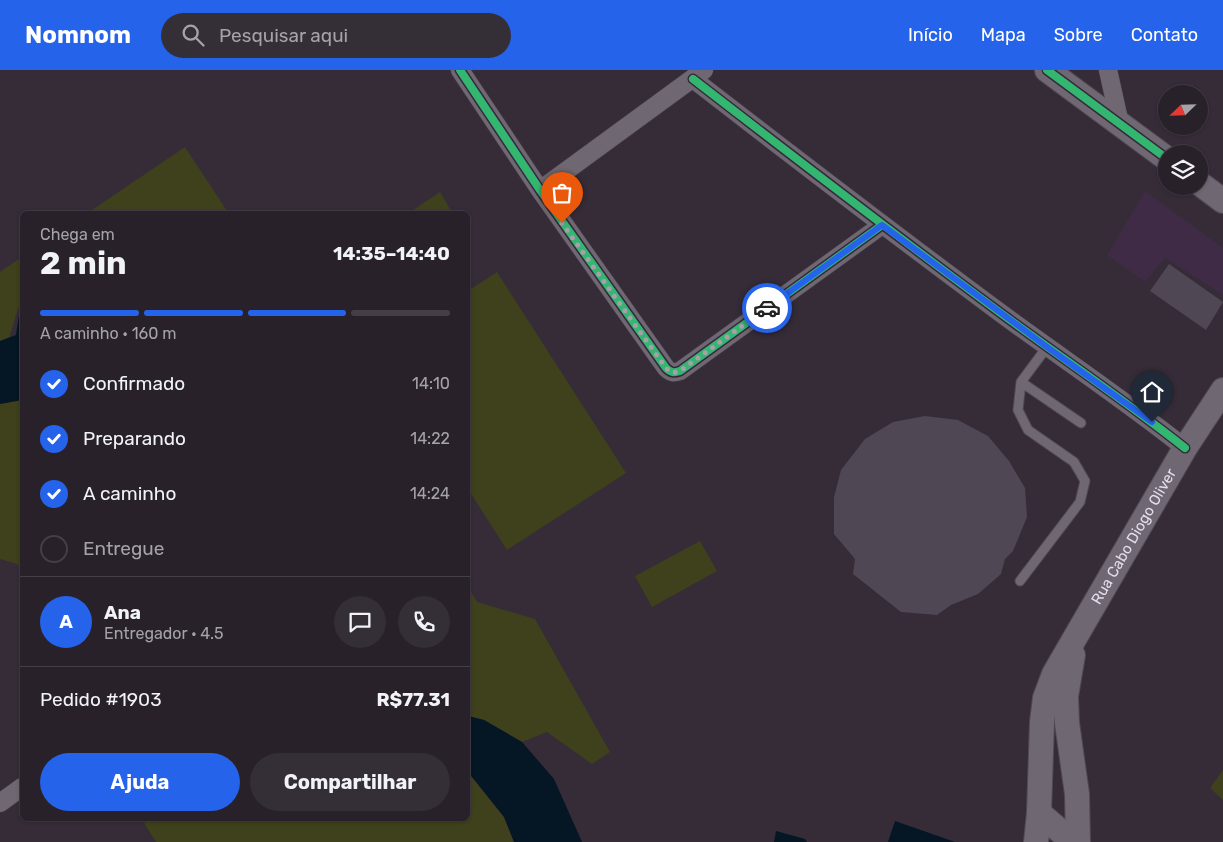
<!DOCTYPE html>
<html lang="pt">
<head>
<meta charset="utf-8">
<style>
  body { margin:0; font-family:Rubik,sans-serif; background:#342e36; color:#f1f3f6; height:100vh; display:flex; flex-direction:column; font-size:19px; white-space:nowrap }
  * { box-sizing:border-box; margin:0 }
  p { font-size:16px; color:#a5a3a8 }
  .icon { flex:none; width:28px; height:28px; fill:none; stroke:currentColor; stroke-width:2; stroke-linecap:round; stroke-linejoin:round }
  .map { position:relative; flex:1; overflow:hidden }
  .sheet { position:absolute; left:20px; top:141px; width:450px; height:610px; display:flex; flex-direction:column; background:#28212a; border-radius:8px; box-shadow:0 1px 4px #0004,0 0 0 1px #443e47 }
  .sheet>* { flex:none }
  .needle { width:32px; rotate:247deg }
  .fabs { position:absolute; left:1158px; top:15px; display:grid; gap:10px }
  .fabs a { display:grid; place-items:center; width:50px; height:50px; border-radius:50%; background:#28212a; box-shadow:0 1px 4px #0004,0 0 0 1px #443e47; font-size:25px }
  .pin { position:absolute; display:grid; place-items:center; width:42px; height:42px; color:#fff; margin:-51px -21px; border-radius:50% 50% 50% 0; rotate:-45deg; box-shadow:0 0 5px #0007 }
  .pin .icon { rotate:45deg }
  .courier { position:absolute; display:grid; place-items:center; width:50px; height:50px; margin:-25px; border:4px solid #2563eb; border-radius:50%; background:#fff; color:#222; box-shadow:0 1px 6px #0007 }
  .headline em { font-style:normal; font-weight:700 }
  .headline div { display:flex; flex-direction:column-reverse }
  .headline { display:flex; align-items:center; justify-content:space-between; height:85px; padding:0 20px }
  h1 { font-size:32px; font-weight:700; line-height:38px }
  .bar { display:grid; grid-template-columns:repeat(4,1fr); gap:8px 5px; align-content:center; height:60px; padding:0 20px }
  .bar i { height:6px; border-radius:4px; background:#443e47 }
  .bar .on { background:#2563eb }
  .bar p { grid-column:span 4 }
  .line { display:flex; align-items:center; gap:12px; padding:0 20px; border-top:1px solid #443e47 }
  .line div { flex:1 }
  .round { display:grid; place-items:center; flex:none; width:52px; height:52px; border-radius:26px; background:#342e36 }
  ol { padding:0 20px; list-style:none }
  li { display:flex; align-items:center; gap:15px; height:55px }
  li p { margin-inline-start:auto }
  li .icon { padding:5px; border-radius:50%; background:#2563eb; color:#fff; stroke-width:4 }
  li:last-child { color:#a5a3a8 }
  li i { width:28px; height:28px; border:2px solid #443e47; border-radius:50% }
  .cta { display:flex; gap:10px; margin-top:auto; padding:10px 20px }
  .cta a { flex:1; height:58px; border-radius:30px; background:#2563eb; color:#fff; font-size:20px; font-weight:700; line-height:58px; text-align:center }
  .cta a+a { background:#342e36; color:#f1f3f6 }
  header { display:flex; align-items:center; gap:30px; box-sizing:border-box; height:70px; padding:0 25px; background:#2563eb; color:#fff }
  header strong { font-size:24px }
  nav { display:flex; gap:28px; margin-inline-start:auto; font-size:18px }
  .search { width:350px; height:45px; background:#342e36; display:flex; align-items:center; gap:12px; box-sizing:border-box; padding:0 18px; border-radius:28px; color:#a5a3a8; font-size:19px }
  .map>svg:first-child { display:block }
  .built { fill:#3f2b45 }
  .green { fill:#3e411b }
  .water { fill:#051624 }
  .building { fill:#4f4753 }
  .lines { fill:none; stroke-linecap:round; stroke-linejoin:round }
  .lane-casing { stroke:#514954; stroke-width:11 }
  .street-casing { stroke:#514954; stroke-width:19 }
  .secondary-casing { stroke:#514954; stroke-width:26 }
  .lane { stroke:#6f6872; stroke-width:9 }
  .street { stroke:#6f6872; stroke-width:18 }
  .secondary { stroke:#6f6872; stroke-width:24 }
  .cycleway-casing { stroke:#37273d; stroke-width:11 }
  .cycleway { stroke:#33b770; stroke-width:8 }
  .done { stroke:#a89eac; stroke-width:5; stroke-dasharray:0 9 }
  .route { stroke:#2563eb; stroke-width:6 }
  .labels { text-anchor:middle; stroke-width:4; stroke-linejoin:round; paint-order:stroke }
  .street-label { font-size:15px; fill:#e6dceb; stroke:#37273d }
</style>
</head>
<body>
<header>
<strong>Nomnom</strong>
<div class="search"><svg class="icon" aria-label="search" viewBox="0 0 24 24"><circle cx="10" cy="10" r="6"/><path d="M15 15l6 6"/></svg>Pesquisar aqui</div>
<nav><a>Início</a><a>Mapa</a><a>Sobre</a><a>Contato</a></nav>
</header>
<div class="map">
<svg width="1223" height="772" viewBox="0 0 1223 772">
  <rect width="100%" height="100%" fill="#352c38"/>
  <!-- built -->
  <path class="built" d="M 1145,121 L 1223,178 L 1223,225 L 1165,188 L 1145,212 L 1107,185 Z"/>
  <!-- green -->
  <path class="green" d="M 185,77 L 229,144 L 86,144 Z
    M 440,122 L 453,144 L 407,144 Z
    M 22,187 L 22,226 L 9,268 L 0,271 L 0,202 Z
    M 497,202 L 626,403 L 507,480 L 468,419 L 468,221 Z
    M 22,330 L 22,500 L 17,494 L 0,489 L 0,334 Z
    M 700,471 L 717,501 L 652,537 L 635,506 Z
    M 468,517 L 477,532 L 535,549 L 610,682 L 592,694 L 547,662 L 522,672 L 484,650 L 468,646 Z
    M 1223,700 L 1223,730 L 1210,718 Z
    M 468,702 L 504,747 L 514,772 L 156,772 L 144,753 L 151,749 L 468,749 Z"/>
  <!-- water -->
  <path class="water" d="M 22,225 L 22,330 L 0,334 L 0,271 L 16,265 Z
    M 468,646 L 484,650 L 522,672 L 554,709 L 582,772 L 514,772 L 504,747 L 468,702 Z
    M 895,751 L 955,772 L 888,772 Z
    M 776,761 L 805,769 L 807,772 L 774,772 Z"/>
  <!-- building -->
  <path class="building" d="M 1169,194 L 1223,232 L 1206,260 L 1150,221 Z
    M 925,346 L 958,350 L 988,366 L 1009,391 L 1025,418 L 1027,447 L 1013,481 L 1005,489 L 1001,504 L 978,524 L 951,535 L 937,545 L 901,542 L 853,504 L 855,489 L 834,464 L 834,427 L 841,400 L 865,369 L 893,352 Z"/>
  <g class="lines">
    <!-- lane casing -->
    <g class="lane-casing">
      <path id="lane" d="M 1021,312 L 1081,353
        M 1020,511 L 1080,432 L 1085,411 L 1074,392 L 1028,360 L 1018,340 L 1021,312 L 1047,277"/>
    </g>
    <!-- street casing -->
    <g class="street-casing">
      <path id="street" d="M 460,0 L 540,120 L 666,298 C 671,303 674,303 680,301 L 882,155
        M 1108,0 L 1120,54
        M 693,9 C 795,88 898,167 1002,244 C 1063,289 1126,331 1185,378
        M 540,120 L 704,0
        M 0,733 L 22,717"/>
    </g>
    <!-- secondary casing -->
    <g class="secondary-casing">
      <g id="secondary">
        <path d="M 1047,0 L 1166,88"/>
        <path d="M 1199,113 L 1223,131"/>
        <path d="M 1073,585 L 1066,626 L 1067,653 L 1077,724 L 1078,772"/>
        <path d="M 1039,743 L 1073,772"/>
        <path id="s1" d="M 1036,772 L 1039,743 L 1042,652 L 1045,628 L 1054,604 L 1185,378 L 1223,320"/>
      </g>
    </g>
    <!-- lane -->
    <use href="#lane" class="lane"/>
    <!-- street -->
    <use href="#street" class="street"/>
    <!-- secondary -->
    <use href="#secondary" class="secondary"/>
    <!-- cycleway casing -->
    <g class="cycleway-casing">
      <path id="cycleway" d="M 460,0 L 540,120 L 666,298 C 671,303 674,303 680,301 L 882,155
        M 1047,0 L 1166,88
        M 693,9 C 795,88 898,167 1002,244 C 1063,289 1126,331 1185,378"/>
    </g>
    <!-- cycleway -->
    <use href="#cycleway" class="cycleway"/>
  </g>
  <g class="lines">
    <!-- done -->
    <path class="done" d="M 562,153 L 666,298 C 671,303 674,303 680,301 L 767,238"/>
    <!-- route -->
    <path class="route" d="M 767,238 L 882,155 L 1047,277 L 1152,352"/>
  </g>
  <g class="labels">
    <!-- street labels -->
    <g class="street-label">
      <text dy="5" stroke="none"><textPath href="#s1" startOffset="329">Rua Cabo Diogo Oliver</textPath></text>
    </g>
  </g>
</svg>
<div class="fabs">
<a><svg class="needle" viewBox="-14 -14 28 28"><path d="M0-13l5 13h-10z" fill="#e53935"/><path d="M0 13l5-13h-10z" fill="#a5a3a8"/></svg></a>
<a><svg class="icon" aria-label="layers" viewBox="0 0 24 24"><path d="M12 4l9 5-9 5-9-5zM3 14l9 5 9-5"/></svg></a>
</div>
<div class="pin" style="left:562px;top:153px;background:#ea580c"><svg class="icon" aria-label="bag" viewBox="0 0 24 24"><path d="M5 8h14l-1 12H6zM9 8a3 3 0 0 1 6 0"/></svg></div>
<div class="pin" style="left:1152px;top:352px;background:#1f2937"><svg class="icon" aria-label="home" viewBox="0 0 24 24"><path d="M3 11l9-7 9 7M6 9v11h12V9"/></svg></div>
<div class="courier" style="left:767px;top:238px"><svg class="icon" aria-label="car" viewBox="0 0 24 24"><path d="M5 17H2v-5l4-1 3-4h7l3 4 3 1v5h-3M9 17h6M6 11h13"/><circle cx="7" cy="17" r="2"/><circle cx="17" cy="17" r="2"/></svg></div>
<section class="sheet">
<div class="headline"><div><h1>2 min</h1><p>Chega em</p></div><em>14:35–14:40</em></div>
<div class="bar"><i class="on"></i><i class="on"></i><i class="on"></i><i></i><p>A caminho · 160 m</p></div>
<ol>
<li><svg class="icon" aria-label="check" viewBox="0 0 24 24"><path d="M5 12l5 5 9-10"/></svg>Confirmado<p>14:10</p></li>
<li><svg class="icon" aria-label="check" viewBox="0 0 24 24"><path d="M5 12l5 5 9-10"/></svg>Preparando<p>14:22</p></li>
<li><svg class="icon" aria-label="check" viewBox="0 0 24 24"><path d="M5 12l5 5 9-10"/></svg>A caminho<p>14:24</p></li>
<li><i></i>Entregue</li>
</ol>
<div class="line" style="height:90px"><b class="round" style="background:#2563eb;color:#fff">A</b><div><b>Ana</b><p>Entregador · 4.5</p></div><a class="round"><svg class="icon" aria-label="chat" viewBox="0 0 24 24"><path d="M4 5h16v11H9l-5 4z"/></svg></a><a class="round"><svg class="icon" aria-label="phone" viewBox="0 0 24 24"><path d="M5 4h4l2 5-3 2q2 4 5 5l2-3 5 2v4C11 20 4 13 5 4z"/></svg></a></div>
<div class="line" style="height:65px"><div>Pedido #1903</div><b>R$77.31</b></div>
<div class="cta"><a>Ajuda</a><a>Compartilhar</a></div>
</section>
</div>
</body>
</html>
